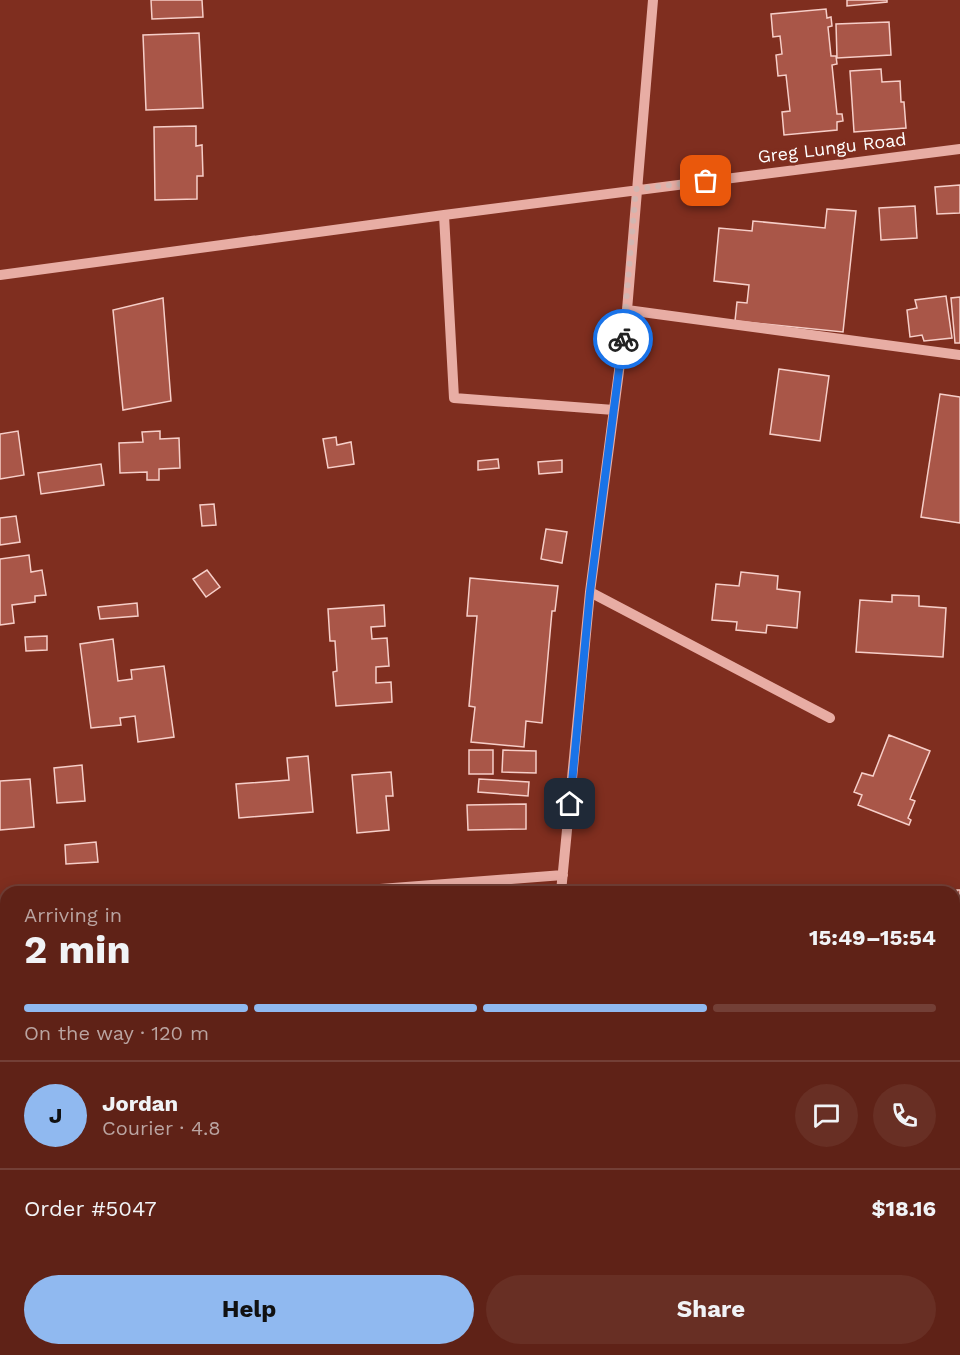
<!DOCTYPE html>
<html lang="en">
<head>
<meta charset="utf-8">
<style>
  body { margin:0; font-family:"Work Sans",sans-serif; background:#682f24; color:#f1f3f6; height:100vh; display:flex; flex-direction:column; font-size:22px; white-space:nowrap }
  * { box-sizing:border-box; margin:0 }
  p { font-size:20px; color:#baa4a1 }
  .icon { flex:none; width:33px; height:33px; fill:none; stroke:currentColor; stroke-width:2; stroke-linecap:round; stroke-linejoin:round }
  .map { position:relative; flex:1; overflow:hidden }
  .sheet { position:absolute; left:0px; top:886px; width:960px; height:470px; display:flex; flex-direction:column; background:#5f2217; border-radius:18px 18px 0 0; box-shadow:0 3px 15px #0003,0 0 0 2px #733f36 }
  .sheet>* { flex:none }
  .pin { position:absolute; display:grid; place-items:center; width:51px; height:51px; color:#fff; margin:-26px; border-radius:12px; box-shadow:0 3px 9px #0006 }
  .courier { position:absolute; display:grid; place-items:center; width:60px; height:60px; margin:-30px; border:4px solid #1a73e8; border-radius:50%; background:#fff; color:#222; box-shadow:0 2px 8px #0007 }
  .overview em { font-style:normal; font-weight:700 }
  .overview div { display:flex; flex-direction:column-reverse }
  .overview { display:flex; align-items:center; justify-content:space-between; height:102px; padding:0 24px }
  h1 { font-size:39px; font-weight:700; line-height:45px }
  .bar { display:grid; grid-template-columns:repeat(4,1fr); gap:9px 6px; align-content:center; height:72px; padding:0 24px }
  .bar i { height:8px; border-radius:4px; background:#733f36 }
  .bar .selected { background:#90b9f0 }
  .bar p { grid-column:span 4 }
  .line { display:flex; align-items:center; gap:15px; padding:0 24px; border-top:2px solid #733f36 }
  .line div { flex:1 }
  .round { display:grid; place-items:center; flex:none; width:63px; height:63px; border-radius:32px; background:#682f24 }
  .action { display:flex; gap:12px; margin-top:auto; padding:12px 24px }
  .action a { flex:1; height:69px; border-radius:36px; background:#90b9f0; color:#111; font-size:24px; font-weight:700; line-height:69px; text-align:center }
  .action a+a { background:#682f24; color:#f1f3f6 }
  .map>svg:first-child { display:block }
  .building { fill:#a95648; stroke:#f6cec8; stroke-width:1.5 }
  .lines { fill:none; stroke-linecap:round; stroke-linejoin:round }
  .minor { stroke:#e8ada4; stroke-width:10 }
  .done { stroke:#d2b6b1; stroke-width:6; stroke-dasharray:0 10.8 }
  .route { stroke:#1a73e8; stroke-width:8 }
  .labels { text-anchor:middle; stroke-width:6; stroke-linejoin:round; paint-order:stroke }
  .street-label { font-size:18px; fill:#fff; stroke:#7f2e1f }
</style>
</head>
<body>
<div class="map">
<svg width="960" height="1355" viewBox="0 0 960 1355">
  <rect width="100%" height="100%" fill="#7f2e1f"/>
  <!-- building -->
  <path class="building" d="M 151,0 L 202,0 L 203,17 L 152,19 Z
    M 847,0 L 887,0 L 887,2 L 847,6 Z
    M 826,9 L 827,18 L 831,17 L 832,26 L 828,27 L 831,56 L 836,56 L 837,64 L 832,65 L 837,114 L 842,114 L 843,121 L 837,122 L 837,130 L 784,135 L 782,112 L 790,111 L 786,75 L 778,76 L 776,55 L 782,54 L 780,36 L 773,37 L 771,14 Z
    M 889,22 L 891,55 L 837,58 L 836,24 Z
    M 199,33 L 203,108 L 146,110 L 143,35 Z
    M 881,69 L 882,82 L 900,81 L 901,102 L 904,102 L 906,128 L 854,132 L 850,71 Z
    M 196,126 L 196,146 L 202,145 L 203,176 L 197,176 L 197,199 L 155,200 L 154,127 Z
    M 960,185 L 960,213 L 937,214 L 935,187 Z
    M 915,206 L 917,238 L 881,240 L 879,208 Z
    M 827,209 L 856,211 L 843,332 L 735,321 L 737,302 L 747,303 L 749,285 L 714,281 L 719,228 L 752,231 L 753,221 L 825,228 Z
    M 946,296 L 952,338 L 924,341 L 922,335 L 910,337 L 907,310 L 917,308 L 915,300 Z
    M 960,297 L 960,343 L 955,343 L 951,298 Z
    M 163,298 L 171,401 L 123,410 L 113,310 Z
    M 779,369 L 829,376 L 820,441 L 770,434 Z
    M 940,394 L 960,397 L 960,523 L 921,517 Z
    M 18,431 L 24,475 L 0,479 L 0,434 Z
    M 160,431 L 160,439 L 179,438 L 180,468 L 159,469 L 159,480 L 147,480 L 147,472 L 120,473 L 119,443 L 143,442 L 142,432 Z
    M 336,437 L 337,445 L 351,442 L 354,464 L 328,468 L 323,439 Z
    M 498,459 L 499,468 L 478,470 L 478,461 Z
    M 562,460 L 562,472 L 539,474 L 538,462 Z
    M 101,464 L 104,485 L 41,494 L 38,473 Z
    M 214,504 L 216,525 L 202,526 L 200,505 Z
    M 16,516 L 20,542 L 0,545 L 0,518 Z
    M 546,529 L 567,532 L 562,563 L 541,559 Z
    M 29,555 L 31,572 L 42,570 L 46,595 L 35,596 L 35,602 L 12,605 L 14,623 L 0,625 L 0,559 Z
    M 207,570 L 220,587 L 206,597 L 193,579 Z
    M 741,572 L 778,576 L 777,589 L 800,592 L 797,628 L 767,625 L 766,633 L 736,630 L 737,622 L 712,620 L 716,584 L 739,586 Z
    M 470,578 L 558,586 L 555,611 L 552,611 L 542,723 L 526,721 L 524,747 L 471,742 L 475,707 L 469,706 L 477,616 L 467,616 Z
    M 892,595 L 919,596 L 919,606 L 946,608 L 943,657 L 856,652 L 860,600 L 892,602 Z
    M 137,603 L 138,616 L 100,619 L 98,607 Z
    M 384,605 L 385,626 L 371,627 L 372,639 L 387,638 L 389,666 L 376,667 L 376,683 L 391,682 L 392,702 L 336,706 L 333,672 L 337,671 L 335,641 L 330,641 L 328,609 Z
    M 47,636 L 47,650 L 26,651 L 25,637 Z
    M 113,639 L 118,681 L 132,679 L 131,670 L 164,666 L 174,737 L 138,742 L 135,716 L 120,718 L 121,725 L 91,728 L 80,644 Z
    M 889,735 L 930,751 L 910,799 L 915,801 L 908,818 L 911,820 L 909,825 L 858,805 L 862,795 L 854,792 L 862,773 L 873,776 Z
    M 469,750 L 493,750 L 493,774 L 469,774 Z
    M 503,750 L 536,751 L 536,773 L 502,772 Z
    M 308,756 L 313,812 L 239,818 L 236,784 L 289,780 L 287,758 Z
    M 82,765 L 85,801 L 57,803 L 54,768 Z
    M 391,772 L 393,796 L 386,796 L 389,830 L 357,833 L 352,775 Z
    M 30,779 L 34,827 L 0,830 L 0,781 Z
    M 479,779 L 529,782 L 528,796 L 478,792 Z
    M 526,804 L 526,829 L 468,830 L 467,805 Z
    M 96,842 L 98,862 L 66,864 L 65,845 Z
    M 957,890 L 960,890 L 960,925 L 954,924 Z
    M 0,988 L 6,988 L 6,1083 L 0,1083 Z
    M 954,1006 L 960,1007 L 960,1064 L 954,1063 Z
    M 1,1126 L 6,1126 L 6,1223 L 5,1223 Z"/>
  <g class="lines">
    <!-- minor -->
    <path class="minor" d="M 444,215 L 454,398 L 614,410
      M 0,275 L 444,215 L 960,149
      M 627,310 L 960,355
      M 590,592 L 830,718
      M 341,892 L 563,875
      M 561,892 L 590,592 L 627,310 L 653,0
      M 0,919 L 6,919
      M 515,1355 L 516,1350"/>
  </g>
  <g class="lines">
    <!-- done -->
    <path class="done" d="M 623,339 L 636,189 L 706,181"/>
    <!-- route -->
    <path class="route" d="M 570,804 L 590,592 L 623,339"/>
  </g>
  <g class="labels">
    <!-- street labels -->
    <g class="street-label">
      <text transform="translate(832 148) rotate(-7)" y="6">Greg Lungu Road</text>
    </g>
  </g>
</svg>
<div class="pin" style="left:706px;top:181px;background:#ea580c"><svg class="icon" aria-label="bag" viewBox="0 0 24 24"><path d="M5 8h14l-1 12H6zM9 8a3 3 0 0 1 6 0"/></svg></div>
<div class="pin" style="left:570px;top:804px;background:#1f2937"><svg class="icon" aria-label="home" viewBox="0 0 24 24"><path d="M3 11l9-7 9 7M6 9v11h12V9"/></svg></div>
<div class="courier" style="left:623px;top:339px"><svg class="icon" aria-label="bike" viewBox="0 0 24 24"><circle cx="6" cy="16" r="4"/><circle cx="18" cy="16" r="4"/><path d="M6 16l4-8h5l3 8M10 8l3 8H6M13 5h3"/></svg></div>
<section class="sheet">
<div class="overview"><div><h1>2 min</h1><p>Arriving in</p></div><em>15:49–15:54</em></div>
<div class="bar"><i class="selected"></i><i class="selected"></i><i class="selected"></i><i></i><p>On the way · 120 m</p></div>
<div class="line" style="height:108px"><b class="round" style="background:#90b9f0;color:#111">J</b><div><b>Jordan</b><p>Courier · 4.8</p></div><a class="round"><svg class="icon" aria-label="chat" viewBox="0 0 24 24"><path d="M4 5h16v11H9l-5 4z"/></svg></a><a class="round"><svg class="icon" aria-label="phone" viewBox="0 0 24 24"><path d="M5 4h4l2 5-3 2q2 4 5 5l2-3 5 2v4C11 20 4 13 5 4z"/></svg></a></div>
<div class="line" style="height:78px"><div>Order #5047</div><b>$18.16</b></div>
<div class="action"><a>Help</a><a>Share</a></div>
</section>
</div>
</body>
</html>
